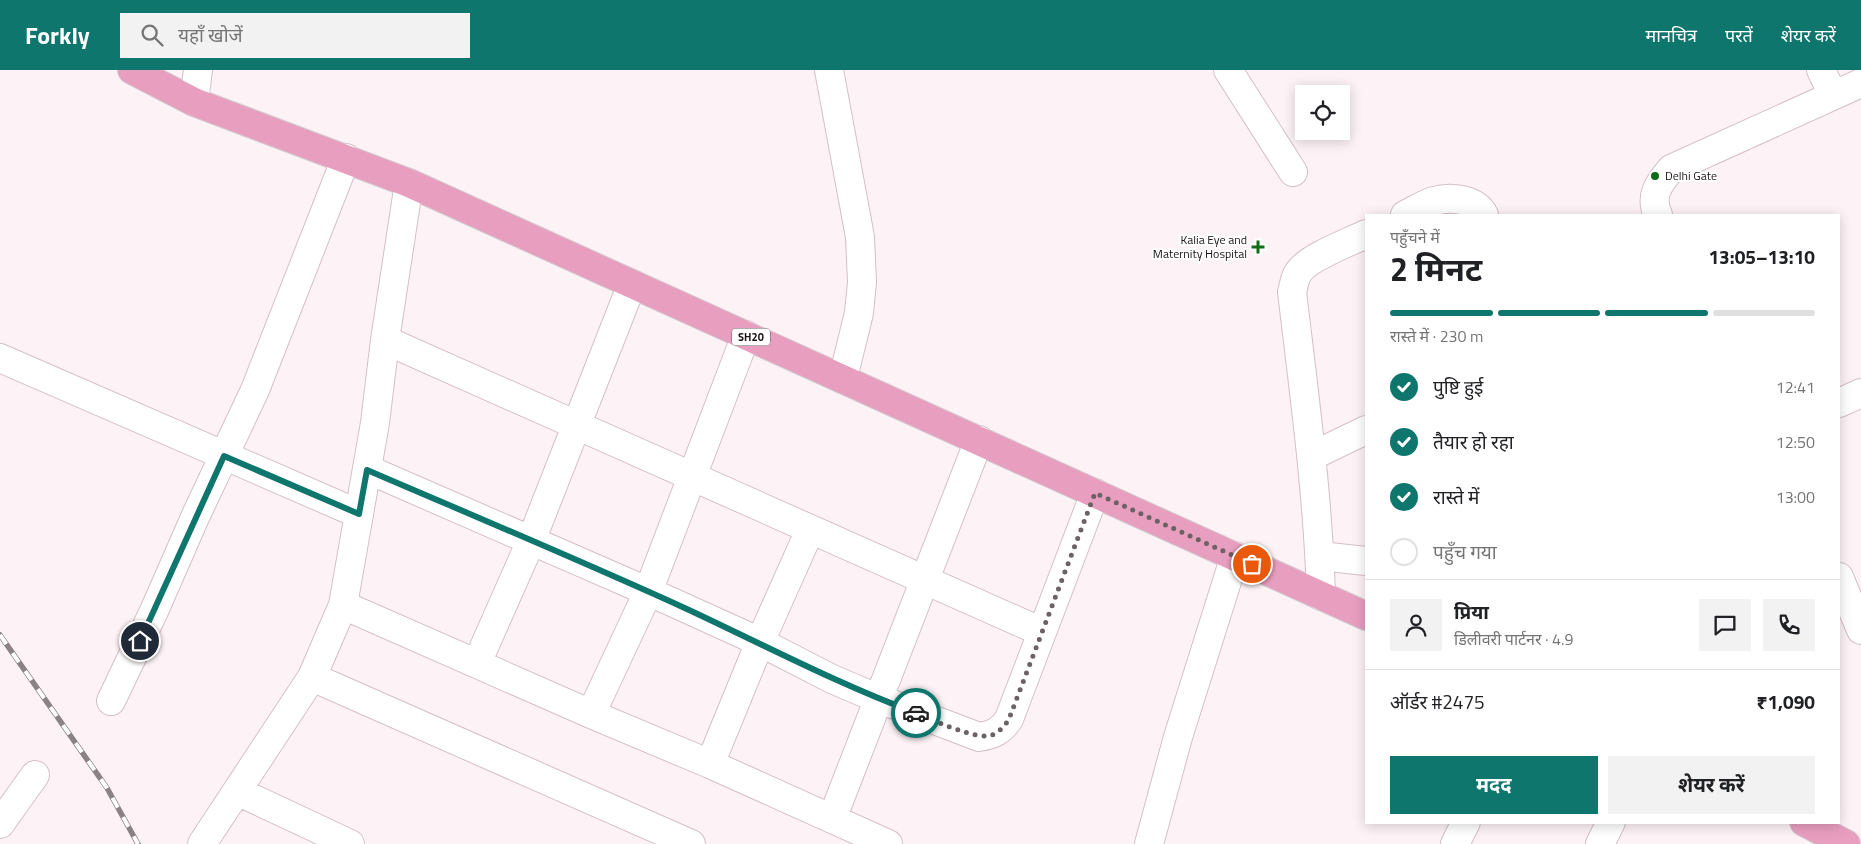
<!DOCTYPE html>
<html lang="hi">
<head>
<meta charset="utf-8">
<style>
  body { margin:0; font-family:"Titillium Web","Noto Sans Devanagari",sans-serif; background:#f2f2f2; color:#202124; height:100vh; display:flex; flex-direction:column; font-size:19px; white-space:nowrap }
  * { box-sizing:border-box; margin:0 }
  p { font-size:16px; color:#757577 }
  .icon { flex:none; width:28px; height:28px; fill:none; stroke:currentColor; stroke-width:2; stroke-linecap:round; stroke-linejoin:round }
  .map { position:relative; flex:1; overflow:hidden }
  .panel { position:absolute; left:1365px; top:144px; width:475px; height:610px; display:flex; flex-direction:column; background:#fff; border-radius:0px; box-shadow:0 2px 12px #0003 }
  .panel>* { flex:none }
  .controls { position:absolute; left:1295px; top:15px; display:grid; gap:10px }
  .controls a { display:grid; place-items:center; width:55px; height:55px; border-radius:0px; background:#fff; box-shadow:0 2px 12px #0003; font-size:25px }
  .pin { position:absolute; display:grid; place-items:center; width:42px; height:42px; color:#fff; margin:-21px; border:2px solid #fff; border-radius:50%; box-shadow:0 1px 5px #0007 }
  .courier { position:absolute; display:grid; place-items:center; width:50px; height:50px; margin:-25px; border:4px solid #0f766e; border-radius:50%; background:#fff; color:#222; box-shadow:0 1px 6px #0007 }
  .summary em { font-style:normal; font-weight:700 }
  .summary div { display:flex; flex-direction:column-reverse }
  .summary { display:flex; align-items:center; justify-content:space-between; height:85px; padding:0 25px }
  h1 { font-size:32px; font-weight:700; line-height:38px }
  .bar { display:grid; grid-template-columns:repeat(4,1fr); gap:8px 5px; align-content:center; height:60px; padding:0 25px }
  .bar i { height:6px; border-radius:4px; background:#e0e0e0 }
  .bar .selected { background:#0f766e }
  .bar p { grid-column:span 4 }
  .line { display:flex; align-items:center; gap:12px; padding:0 25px; border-top:1px solid #e0e0e0 }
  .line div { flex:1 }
  .round { display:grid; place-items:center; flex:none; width:52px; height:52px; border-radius:0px; background:#f2f2f2 }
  ol { padding:0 25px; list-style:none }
  li { display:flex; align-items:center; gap:15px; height:55px }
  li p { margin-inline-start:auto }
  li .icon { padding:5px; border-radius:50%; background:#0f766e; color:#fff; stroke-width:4 }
  li:last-child { color:#757577 }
  li i { width:28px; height:28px; border:2px solid #e0e0e0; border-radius:50% }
  .button { display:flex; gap:10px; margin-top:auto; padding:10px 25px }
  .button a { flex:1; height:58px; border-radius:0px; background:#0f766e; color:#fff; font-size:20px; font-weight:700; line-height:58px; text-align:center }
  .button a+a { background:#f2f2f2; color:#202124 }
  header { display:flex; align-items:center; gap:30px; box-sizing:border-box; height:70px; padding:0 25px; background:#0f766e; color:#fff }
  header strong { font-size:24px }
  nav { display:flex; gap:28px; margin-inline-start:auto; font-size:18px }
  .search { width:350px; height:45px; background:#f2f2f2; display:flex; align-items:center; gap:12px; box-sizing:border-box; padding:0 18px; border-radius:0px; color:#757577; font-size:19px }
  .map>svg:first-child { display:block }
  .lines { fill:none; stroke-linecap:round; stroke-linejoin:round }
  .minor-casing { stroke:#d5bfc7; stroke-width:30 }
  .major-casing { stroke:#d2d0d1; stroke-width:30 }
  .minor { stroke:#fff; stroke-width:28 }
  .major { stroke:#e89ebf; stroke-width:28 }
  .rail-casing { stroke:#8b8286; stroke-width:5.5 }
  .rail { stroke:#fff; stroke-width:4; stroke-dasharray:11; stroke-linecap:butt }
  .done { stroke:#6b6265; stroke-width:5; stroke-dasharray:0 9 }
  .route { stroke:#0f766e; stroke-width:6 }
  .poi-dot { fill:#0f6d19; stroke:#fff; stroke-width:2 }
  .labels { text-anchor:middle; stroke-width:4; stroke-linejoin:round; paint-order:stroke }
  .shield { fill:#fff; stroke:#605a5d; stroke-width:1 }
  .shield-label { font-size:11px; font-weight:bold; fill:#1c1417 }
  .poi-label { font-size:12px; fill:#1c1417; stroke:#fff; text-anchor:start }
</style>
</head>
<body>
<header>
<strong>Forkly</strong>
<div class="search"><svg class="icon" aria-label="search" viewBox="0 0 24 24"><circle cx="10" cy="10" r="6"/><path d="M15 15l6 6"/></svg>यहाँ खोजें</div>
<nav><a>मानचित्र</a><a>परतें</a><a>शेयर करें</a></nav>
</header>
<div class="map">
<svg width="1861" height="774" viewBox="0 0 1861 774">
  <rect width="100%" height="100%" fill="#fdf3f7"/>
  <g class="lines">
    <!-- minor casing -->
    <g class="minor-casing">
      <path id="minor" d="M 829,0 L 860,167 L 862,212 L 859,243 L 843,308
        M 1228,0 L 1293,102
        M 1821,0 L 1833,25
        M 194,32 L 198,0
        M 1405,145 C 1415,140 1424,134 1434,131 C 1451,126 1476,129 1484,145
        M 1658,145 C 1649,126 1659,113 1671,99 L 1861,13
        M 385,270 L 1042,562
        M 0,288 L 359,444
        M 1839,333 L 1861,323
        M 1312,386 L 1366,360
        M 367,399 L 672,532 L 760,572 L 832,609 L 879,629 L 979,667 C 993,665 1001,661 1009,649 L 1095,423
        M 1320,486 L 1366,491
        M 1839,507 L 1861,560
        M 1321,526 C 1318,424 1304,323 1292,222 C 1294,216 1294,209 1298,203 C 1308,187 1348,173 1366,164
        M 343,535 L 591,644 L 710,694 L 888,774
        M 477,593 L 531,471 L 632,214
        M 312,607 L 691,774
        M 111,631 L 154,541 L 196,445 L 255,320 L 346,88
        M 591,644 L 648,522 L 746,265
        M 710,694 L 760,572 L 810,460
        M 237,721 L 350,774
        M 832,749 L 979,370
        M 0,754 L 35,705
        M 202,774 L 312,607 L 343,535 L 375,353 L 385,270 L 409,113
        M 1149,774 L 1178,667 L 1235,486
        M 1455,774 L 1466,752
        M 1600,774 L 1611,752"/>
    </g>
    <!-- major casing -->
    <g class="major-casing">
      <path id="major" d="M 132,0 L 194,32 L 409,113 L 1366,546
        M 1804,752 L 1846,774"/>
    </g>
    <!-- minor -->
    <use href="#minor" class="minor"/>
    <!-- major -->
    <use href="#major" class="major"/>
    <!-- rail casing -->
    <g class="rail-casing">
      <path id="rail" d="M 0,565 L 107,718 L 138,774"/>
    </g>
    <!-- rail -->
    <use href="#rail" class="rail"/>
  </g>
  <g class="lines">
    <!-- done -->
    <path class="done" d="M 916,643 C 931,649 977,671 992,665 C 999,662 1005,656 1009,649 L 1095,423 L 1252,494"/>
    <!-- route -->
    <path class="route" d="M 140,571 L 224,386 L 359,444 L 367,400 C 474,446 582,491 689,540 C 764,575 838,614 916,643"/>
  </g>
  <!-- markers -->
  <g class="poi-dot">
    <circle cx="1655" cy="106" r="5"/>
    <path d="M1255.5 169.5h5v5h5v5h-5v5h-5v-5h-5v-5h5z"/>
  </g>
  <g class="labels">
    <!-- shield labels -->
    <rect class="shield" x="732" y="258.5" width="38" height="17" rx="4"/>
    <g class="shield-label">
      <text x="751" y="271">SH20</text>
    </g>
    <!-- poi labels -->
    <g class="poi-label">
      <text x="1665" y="110">Delhi Gate</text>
      <text x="1247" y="174" text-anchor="end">Kalia Eye and<tspan x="1247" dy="14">Maternity Hospital</tspan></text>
    </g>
  </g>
</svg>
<div class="controls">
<a><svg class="icon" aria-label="locate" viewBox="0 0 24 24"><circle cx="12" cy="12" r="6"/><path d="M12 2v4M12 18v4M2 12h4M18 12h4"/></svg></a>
</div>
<div class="pin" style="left:1252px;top:494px;background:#ea580c"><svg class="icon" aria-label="bag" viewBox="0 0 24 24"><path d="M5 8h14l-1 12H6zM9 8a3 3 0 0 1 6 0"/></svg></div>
<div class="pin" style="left:140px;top:571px;background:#1f2937"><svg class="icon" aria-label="home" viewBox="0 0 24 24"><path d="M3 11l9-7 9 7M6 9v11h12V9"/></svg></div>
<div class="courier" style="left:916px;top:643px"><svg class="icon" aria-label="car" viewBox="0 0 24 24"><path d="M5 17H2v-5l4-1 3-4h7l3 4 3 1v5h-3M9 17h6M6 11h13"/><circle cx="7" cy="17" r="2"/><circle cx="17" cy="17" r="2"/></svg></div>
<section class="panel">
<div class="summary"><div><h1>2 मिनट</h1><p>पहुँचने में</p></div><em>13:05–13:10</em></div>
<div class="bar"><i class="selected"></i><i class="selected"></i><i class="selected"></i><i></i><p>रास्ते में · 230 m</p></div>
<ol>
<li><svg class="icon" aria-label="check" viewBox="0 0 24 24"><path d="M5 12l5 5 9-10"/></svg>पुष्टि हुई<p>12:41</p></li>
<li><svg class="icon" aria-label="check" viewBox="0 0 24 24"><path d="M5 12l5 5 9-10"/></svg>तैयार हो रहा<p>12:50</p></li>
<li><svg class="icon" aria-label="check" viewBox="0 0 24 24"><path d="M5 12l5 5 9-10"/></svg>रास्ते में<p>13:00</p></li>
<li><i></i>पहुँच गया</li>
</ol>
<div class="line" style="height:90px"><a class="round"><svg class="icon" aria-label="person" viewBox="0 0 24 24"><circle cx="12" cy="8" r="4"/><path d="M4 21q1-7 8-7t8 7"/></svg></a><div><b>प्रिया</b><p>डिलीवरी पार्टनर · 4.9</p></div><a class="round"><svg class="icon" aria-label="chat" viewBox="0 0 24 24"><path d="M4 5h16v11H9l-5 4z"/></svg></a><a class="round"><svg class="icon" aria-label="phone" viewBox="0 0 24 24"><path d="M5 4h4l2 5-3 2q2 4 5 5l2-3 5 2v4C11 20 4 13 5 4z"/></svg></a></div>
<div class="line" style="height:65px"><div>ऑर्डर #2475</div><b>₹1,090</b></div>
<div class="button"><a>मदद</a><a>शेयर करें</a></div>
</section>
</div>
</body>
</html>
